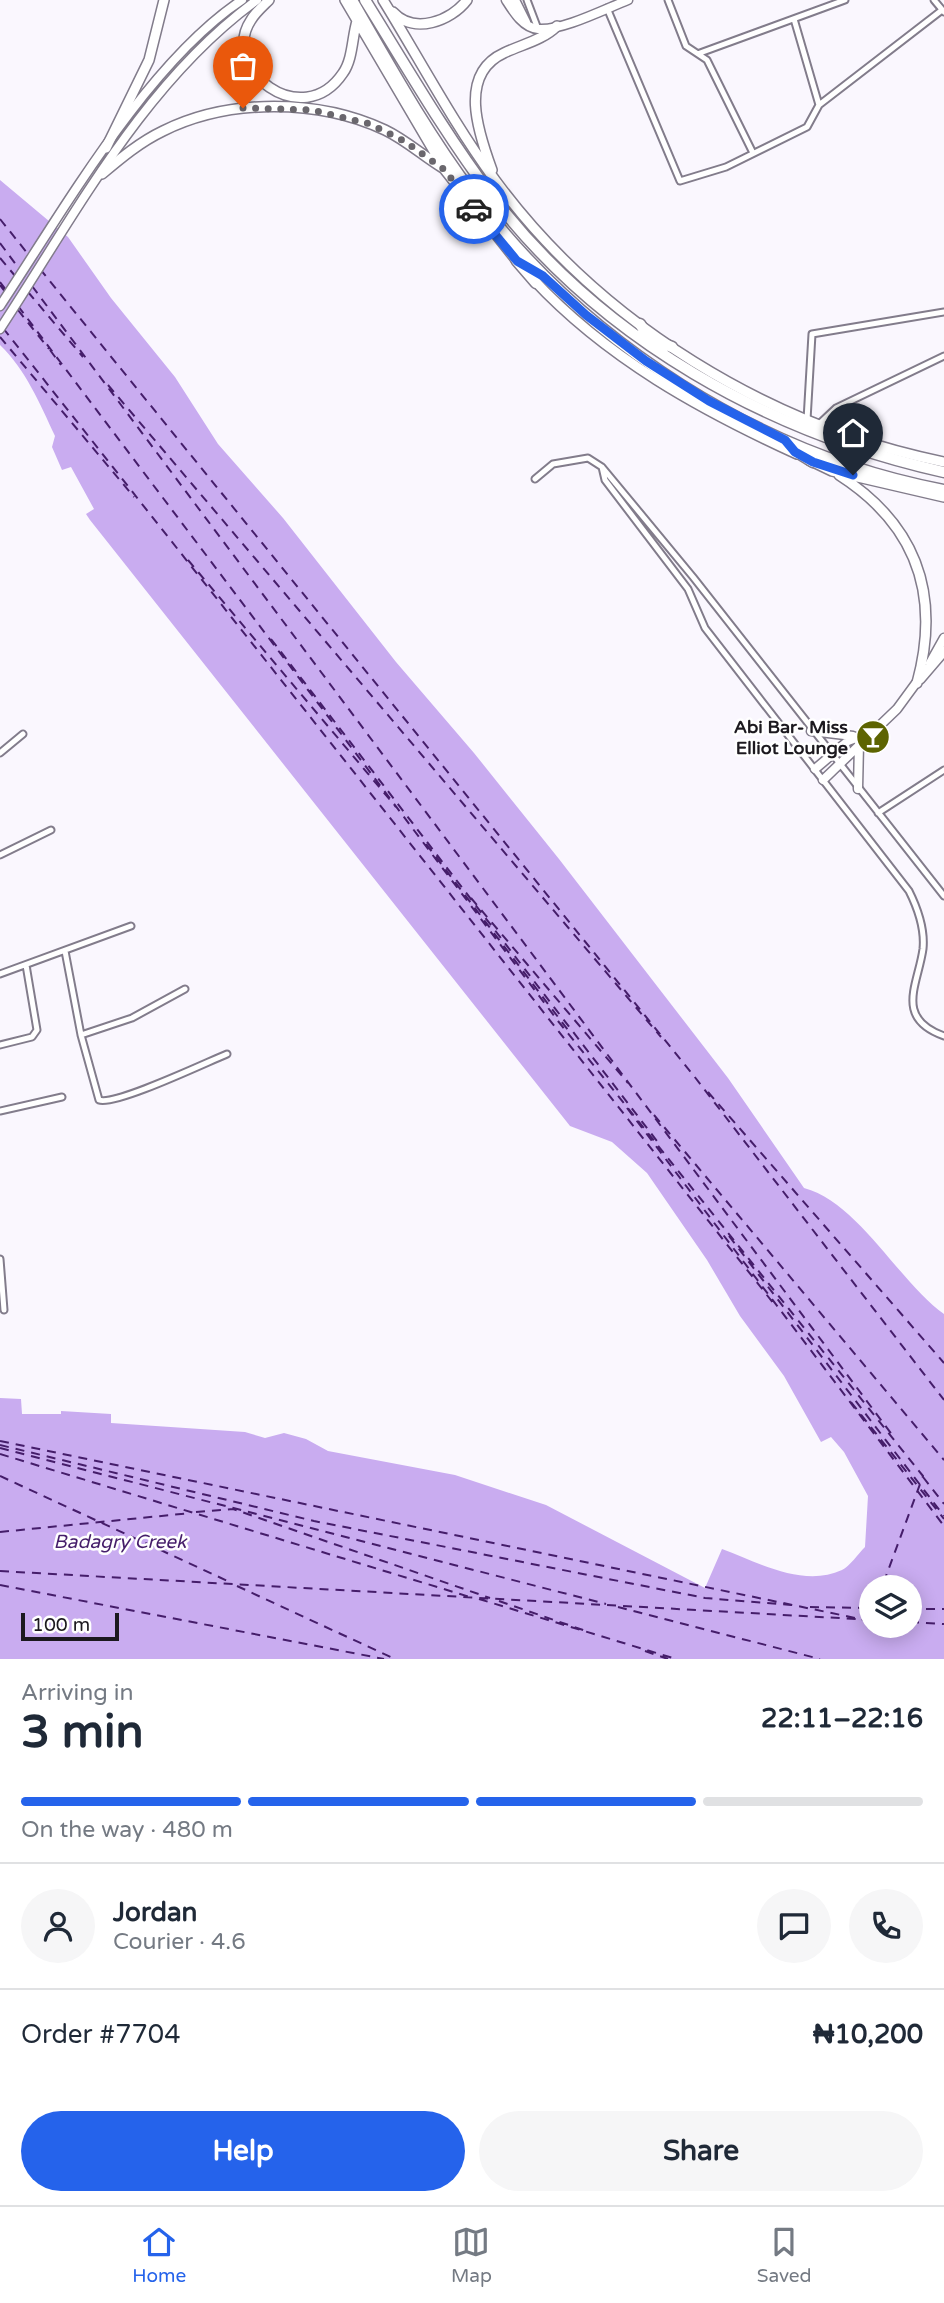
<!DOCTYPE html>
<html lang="en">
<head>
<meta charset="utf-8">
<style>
  body { margin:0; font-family:"Varela Round",sans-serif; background:#f6f6f7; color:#1f2937; height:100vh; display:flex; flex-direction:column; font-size:26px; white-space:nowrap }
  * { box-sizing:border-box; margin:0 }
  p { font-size:23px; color:#747a83 }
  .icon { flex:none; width:38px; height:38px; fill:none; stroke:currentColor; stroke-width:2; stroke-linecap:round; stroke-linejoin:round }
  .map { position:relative; height:1659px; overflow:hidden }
  .side { display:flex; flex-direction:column; background:#fff; flex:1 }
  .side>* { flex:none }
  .controls { position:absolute; left:859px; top:1575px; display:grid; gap:14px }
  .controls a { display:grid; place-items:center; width:63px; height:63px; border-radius:50%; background:#fff; box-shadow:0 4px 18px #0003; font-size:35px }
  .scale { position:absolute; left:21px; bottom:18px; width:98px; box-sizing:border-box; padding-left:7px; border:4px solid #1c191f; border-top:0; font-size:19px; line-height:24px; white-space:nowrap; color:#1c191f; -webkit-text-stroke:5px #fff; paint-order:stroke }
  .pin { position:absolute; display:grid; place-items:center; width:60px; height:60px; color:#fff; margin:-72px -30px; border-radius:50% 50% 50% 0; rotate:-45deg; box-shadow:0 0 7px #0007 }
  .pin .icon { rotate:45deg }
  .courier { position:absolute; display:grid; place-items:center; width:70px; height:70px; margin:-35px; border:5px solid #2563eb; border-radius:50%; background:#fff; color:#222; box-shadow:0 2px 9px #0007 }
  .headline em { font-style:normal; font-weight:700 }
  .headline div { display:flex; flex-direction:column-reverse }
  .headline { display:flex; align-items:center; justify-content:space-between; height:119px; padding:0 21px }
  h1 { font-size:46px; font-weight:700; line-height:52px }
  .bar { display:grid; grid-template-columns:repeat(4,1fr); gap:10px 7px; align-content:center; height:84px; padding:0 21px }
  .bar i { height:9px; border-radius:5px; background:#e0e1e3 }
  .bar .current { background:#2563eb }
  .bar p { grid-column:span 4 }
  .line { display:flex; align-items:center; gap:18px; padding:0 21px; border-top:2px solid #e0e1e3 }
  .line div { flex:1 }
  .round { display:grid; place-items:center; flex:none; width:74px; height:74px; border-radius:37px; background:#f6f6f7 }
  .cta { display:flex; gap:14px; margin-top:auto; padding:14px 21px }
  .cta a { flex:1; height:80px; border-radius:42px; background:#2563eb; color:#fff; font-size:28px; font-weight:700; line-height:80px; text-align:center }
  .cta a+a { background:#f6f6f7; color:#1f2937 }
  .dock { display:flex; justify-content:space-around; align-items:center; height:98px; border-top:2px solid #e0e1e3; background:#fff; font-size:19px; color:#747a83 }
  .dock a { display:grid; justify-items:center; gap:4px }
  .dock .current { color:#2563eb }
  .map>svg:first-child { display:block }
  .water { fill:#c9acf0; fill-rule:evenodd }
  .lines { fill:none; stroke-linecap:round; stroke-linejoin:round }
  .ferry { stroke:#451d6a; stroke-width:2; stroke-dasharray:9 7; stroke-linecap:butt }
  .street-casing { stroke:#827c8b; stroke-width:9 }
  .secondary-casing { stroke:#827c8b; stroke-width:11 }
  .primary-casing { stroke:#827c8b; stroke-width:12 }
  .highway-casing { stroke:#827c8b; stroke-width:13 }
  .street { stroke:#fff; stroke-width:5 }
  .secondary { stroke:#fff; stroke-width:8 }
  .primary { stroke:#fff; stroke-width:9 }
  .highway { stroke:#fff; stroke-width:10 }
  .done { stroke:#6a676d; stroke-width:7; stroke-dasharray:0 12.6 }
  .route { stroke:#2563eb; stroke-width:9 }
  .labels { text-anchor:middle; stroke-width:5; stroke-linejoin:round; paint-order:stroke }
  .poi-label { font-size:18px; font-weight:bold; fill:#1c191f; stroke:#fff; text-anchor:end }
  .water-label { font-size:19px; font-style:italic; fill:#451d6a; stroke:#fff }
</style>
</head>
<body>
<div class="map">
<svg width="944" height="1659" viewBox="0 0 944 1659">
  <rect width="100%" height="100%" fill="#faf7fe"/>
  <!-- water -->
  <path class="water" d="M 0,180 L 68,237 L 111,298 L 175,377 L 218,444 L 283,518 L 396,662 L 474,753 L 559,859 L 728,1078 L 804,1188 C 859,1203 898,1281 944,1314 L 944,1659 L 0,1659 L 0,1398 L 21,1399 L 22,1414 L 61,1414 L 61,1411 L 111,1414 L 111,1423 L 245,1432 L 265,1438 L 284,1433 L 306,1439 L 328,1451 L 455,1475 L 546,1505 L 705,1588 L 722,1549 C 757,1562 803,1588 842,1570 C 850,1566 858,1554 865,1547 L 868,1496 L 844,1452 L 831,1437 L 821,1442 L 784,1376 L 740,1316 L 707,1260 L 647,1173 L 612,1142 L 570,1126 L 90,520 L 86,514 L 94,509 L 71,467 L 62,470 L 52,447 L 55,436 C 40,404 26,370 0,345 ZM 872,1587 L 910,1587 L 910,1626 L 872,1626 Z"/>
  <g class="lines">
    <!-- ferry -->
    <path class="ferry" d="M 0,219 L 28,254
      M 0,243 L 20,270
      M 0,258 L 16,277
      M 40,269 L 694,1076 L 944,1400
      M 0,282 L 6,290
      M 0,285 L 6,293
      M 32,286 L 893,1436
      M 28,292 L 83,357
      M 18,306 L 558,1021 L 923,1476 L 882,1587
      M 18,310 L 49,349
      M 3,328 L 774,1304
      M 0,337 L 134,497
      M 50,350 L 61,365
      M 108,385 L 661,1037
      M 188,560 L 396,807
      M 271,639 L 660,1145
      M 426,844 L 571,1034
      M 471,898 L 628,1083
      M 708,1092 L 944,1363
      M 627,1108 L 944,1526
      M 654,1115 L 944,1460
      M 729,1236 L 944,1516
      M 851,1402 L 944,1519
      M 0,1441 L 870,1621 L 872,1617
      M 0,1445 L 314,1521 L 705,1598 L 791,1605
      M 0,1448 L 606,1604
      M 0,1454 L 470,1597
      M 0,1476 L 232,1583
      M 923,1477 L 944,1504
      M 196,1512 L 233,1509 L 490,1598
      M 0,1532 L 191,1513
      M 0,1571 L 856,1619
      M 0,1585 L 384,1659
      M 237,1586 L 395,1659
      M 479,1599 L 676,1659
      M 499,1601 L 586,1631
      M 618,1607 L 820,1659
      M 810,1607 L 872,1608
      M 910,1609 L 944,1609
      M 910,1622 L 944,1624
      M 645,1651 L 668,1659"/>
    <!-- street casing -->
    <g class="street-casing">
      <path id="street" d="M 527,0 L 538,29
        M 668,0 L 686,46 L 707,60 L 753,153
        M 934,0 L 944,12
        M 607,8 L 680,181 L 726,167 L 807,127 L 819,105 L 794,19
        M 700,53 L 845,0
        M 819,105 L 942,10
        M 807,420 L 812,334 L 944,312
        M 819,424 L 836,408 L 944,356
        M 602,467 L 605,480 L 688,589 L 705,628 L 909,891 C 918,909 925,929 923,949 C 918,985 894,1018 944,1036
        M 535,479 L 553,464 L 588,458 L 602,467 L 693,577 L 944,896
        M 0,753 L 23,734
        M 878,813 L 944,770
        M 0,855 L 51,830
        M 65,951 L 81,1035 L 99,1100 C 115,1106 205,1063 227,1054
        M 0,974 L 131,926
        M 81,1035 L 132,1018 L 185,989
        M 0,1045 L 32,1037 L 37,1030 L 26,965
        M 0,1111 L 62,1097
        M 0,1259 L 4,1310"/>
    </g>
    <!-- secondary casing -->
    <g class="secondary-casing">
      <path id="secondary" d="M 506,0 C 513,11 523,28 538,29 C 562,31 605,9 628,0
        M 515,0 L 526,22
        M 0,306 C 63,211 147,63 242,0
        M 0,329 C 75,215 144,82 257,0
        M 930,663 L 944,638
        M 811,731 L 853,736
        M 815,769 L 848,741 L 869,733
        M 823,780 L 897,709 L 919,679
        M 858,789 L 859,744"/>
    </g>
    <!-- primary casing -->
    <g class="primary-casing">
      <path id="primary" d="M 269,0 C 263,6 255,13 251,20 C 219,68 302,134 343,73 C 353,59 352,37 357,21
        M 345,0 L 445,170 L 517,261
        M 383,0 C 420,60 453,123 495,180 C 601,324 770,427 944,462
        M 393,12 C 414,35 451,21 467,0
        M 106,148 L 149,60 L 164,0
        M 492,170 C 478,132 458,74 504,53 C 523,44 543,40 557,26
        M 102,174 C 121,158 140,142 163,131 C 229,98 319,99 385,130 C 406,140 423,156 443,168
        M 533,279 C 606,358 701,410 797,454
        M 809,460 L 832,471 L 944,497
        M 839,475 C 917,525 941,595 917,683
        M 920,679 L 944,651"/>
    </g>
    <!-- highway casing -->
    <g class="highway-casing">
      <path id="highway" d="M 352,0 C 390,66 427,133 473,194 C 586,344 759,455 944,490
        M 365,0 C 406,66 445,134 492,196 C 602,340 769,433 944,472
        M 511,244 L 517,261 L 536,283
        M 640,324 L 650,340
        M 646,338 L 672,347
        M 788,443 L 795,451 L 813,462"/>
    </g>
    <!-- street -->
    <use href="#street" class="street"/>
    <!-- secondary -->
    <use href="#secondary" class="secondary"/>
    <!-- primary -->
    <use href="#primary" class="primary"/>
    <!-- highway -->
    <use href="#highway" class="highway"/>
  </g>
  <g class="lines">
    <!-- done -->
    <path class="done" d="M 243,108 L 312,110 L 370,124 L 404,141 L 445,170 L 474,209"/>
    <!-- route -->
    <path class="route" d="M 474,209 L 517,261 L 543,276 L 586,315 L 646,361 L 709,401 L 785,440 L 795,452 L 813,462 L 853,475"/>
  </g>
  <!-- icons -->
  <defs>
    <g id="bar-disc" transform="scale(1.75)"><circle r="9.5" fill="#5d6401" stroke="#fff"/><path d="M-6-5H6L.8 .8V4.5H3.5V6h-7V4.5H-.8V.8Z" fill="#fff"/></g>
  </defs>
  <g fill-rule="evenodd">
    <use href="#bar-disc" x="873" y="737"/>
  </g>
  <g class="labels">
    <!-- poi labels -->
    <g class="poi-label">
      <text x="848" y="733">Abi Bar- Miss<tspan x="848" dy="21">Elliot Lounge</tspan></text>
    </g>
    <!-- water labels -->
    <g class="water-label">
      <text x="120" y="1548">Badagry Creek</text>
    </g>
  </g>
</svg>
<div class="controls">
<a><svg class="icon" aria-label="layers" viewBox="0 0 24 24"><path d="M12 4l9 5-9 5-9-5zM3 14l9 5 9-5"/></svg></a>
</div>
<div class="scale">100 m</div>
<div class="pin" style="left:243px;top:108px;background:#ea580c"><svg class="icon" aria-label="bag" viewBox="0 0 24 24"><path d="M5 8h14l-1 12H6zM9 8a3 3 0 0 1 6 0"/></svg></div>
<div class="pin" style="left:853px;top:475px;background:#1f2937"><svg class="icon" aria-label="home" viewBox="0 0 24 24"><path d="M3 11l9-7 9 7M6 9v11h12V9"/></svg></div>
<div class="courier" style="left:474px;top:209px"><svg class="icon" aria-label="car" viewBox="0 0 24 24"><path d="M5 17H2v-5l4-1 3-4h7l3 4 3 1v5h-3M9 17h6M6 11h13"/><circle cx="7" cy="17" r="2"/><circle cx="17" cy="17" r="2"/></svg></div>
</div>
<section class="side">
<div class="headline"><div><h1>3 min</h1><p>Arriving in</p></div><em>22:11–22:16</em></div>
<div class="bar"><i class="current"></i><i class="current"></i><i class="current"></i><i></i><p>On the way · 480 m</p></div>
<div class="line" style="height:126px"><a class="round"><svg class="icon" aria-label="person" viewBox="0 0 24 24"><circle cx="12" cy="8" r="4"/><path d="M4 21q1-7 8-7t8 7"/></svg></a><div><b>Jordan</b><p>Courier · 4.6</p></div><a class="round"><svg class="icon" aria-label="chat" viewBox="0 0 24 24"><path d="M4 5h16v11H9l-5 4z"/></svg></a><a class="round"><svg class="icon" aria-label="phone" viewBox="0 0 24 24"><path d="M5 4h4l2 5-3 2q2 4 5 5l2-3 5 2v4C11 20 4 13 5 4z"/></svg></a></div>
<div class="line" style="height:91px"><div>Order #7704</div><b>₦10,200</b></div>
<div class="cta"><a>Help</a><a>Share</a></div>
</section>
<nav class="dock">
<a class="current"><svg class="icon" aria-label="home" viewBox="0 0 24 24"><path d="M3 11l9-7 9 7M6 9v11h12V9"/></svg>Home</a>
<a><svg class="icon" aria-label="map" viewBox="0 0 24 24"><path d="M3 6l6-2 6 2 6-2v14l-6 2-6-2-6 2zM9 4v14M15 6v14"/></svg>Map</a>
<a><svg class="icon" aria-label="saved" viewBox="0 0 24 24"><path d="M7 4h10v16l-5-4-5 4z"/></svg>Saved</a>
</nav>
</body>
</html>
